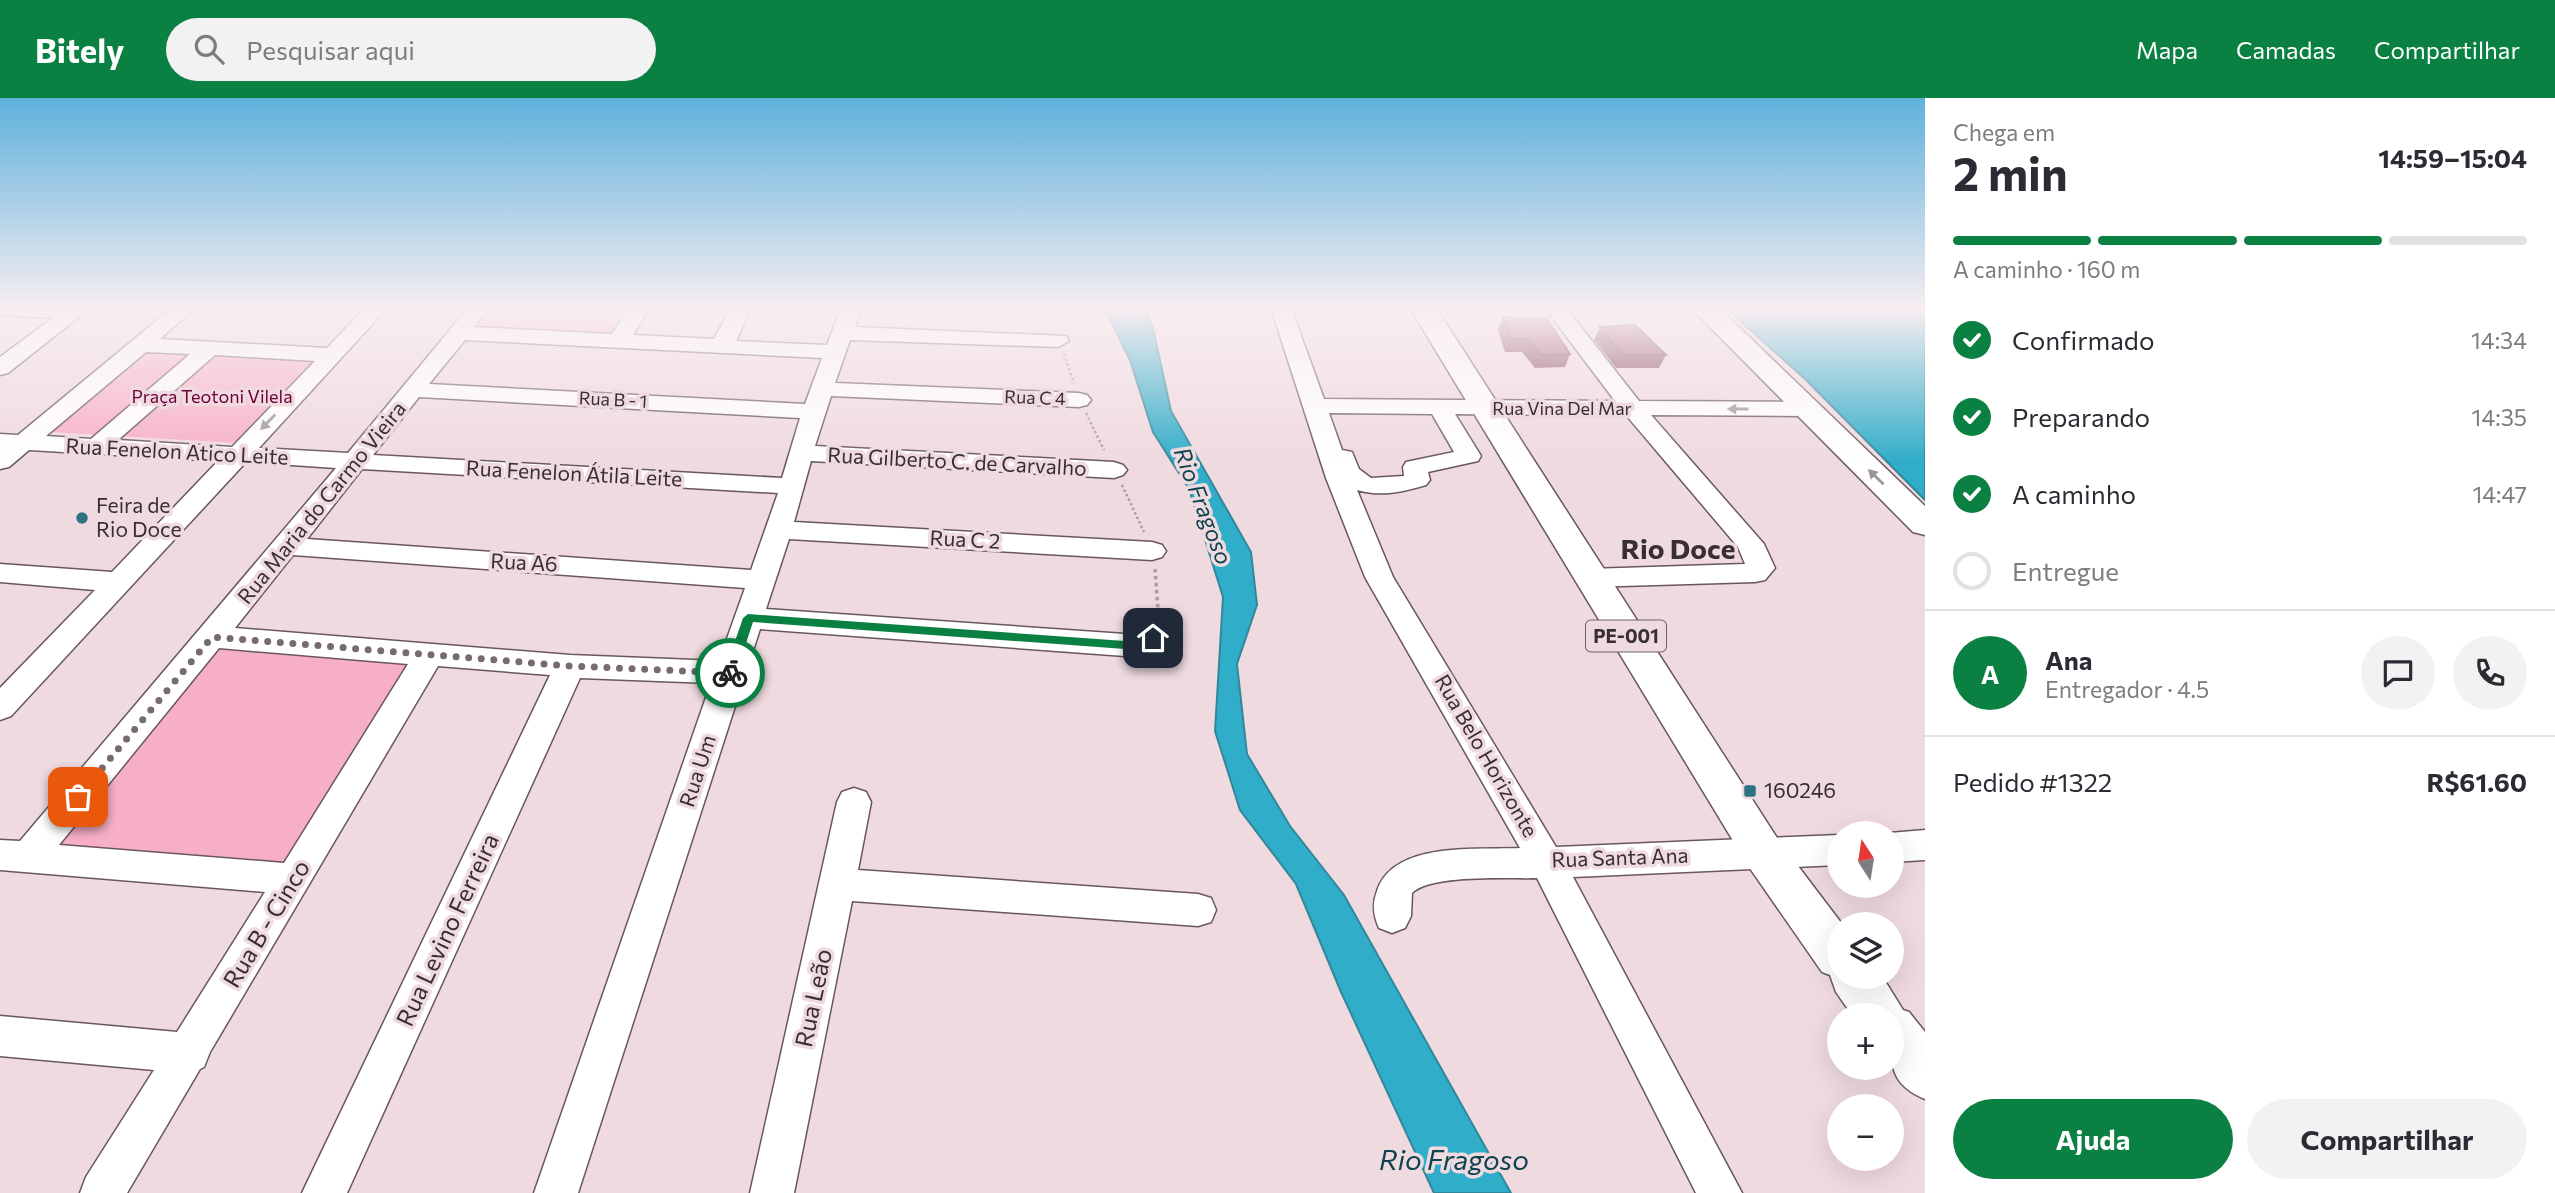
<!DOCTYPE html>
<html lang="pt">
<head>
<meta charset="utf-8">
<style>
  body { margin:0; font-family:Commissioner,sans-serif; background:#f2f2f3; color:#2b2b33; height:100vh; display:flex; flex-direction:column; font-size:26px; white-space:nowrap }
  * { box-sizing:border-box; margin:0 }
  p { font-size:23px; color:#7c7c81 }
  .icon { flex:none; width:38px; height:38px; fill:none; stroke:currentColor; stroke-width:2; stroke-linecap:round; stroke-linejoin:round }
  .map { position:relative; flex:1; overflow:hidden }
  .side { display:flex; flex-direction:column; background:#fff; width:630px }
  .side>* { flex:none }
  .needle { width:46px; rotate:348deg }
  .controls { position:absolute; left:1827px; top:723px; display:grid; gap:14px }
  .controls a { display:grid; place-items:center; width:77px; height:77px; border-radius:50%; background:#fff; box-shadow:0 7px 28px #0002; font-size:35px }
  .pin { position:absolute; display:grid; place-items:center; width:60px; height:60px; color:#fff; margin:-30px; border-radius:14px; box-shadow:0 4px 10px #0006 }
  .courier { position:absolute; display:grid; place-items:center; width:70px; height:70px; margin:-35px; border:5px solid #0b8043; border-radius:50%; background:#fff; color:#222; box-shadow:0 2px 9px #0007 }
  .overview em { font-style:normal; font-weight:700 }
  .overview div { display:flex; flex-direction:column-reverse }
  .overview { display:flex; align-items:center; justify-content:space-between; height:119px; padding:0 28px }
  h1 { font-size:46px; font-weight:700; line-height:52px }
  .bar { display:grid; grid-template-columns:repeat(4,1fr); gap:10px 7px; align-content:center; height:84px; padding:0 28px }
  .bar i { height:9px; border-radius:5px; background:#e1e1e2 }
  .bar .on { background:#0b8043 }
  .bar p { grid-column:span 4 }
  .line { display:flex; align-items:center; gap:18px; padding:0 28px; border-top:2px solid #e1e1e2 }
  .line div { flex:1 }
  .round { display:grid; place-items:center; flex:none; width:74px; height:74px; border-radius:37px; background:#f2f2f3 }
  ol { padding:0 28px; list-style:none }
  li { display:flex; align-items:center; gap:21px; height:77px }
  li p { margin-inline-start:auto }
  li .icon { padding:7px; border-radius:50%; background:#0b8043; color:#fff; stroke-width:4 }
  li:last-child { color:#7c7c81 }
  li i { width:38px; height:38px; border:4px solid #e1e1e2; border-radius:50% }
  .primary-button { display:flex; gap:14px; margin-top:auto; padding:14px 28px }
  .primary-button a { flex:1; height:80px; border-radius:42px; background:#0b8043; color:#fff; font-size:28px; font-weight:700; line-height:80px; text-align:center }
  .primary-button a+a { background:#f2f2f3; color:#2b2b33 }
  header { display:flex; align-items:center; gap:42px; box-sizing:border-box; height:98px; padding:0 35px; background:#0b8043; color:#fff }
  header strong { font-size:33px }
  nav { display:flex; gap:38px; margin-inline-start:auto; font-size:24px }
  .search { width:490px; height:63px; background:#f2f2f3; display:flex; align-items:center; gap:18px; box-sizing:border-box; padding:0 24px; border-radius:38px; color:#7c7c81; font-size:26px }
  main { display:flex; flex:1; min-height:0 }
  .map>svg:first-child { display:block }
  .green { fill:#f7afc6 }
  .water { fill:#30adc9; stroke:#32879b; stroke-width:2 }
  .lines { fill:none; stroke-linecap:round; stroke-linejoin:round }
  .minor-casing { stroke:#69575c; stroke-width:3 }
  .major-casing { stroke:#69575c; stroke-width:3 }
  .path-far1 { stroke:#ad9da1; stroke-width:2.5; stroke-dasharray:2.5 2.5; stroke-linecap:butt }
  .path { stroke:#ad9da1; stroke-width:3.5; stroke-dasharray:3.5 3.5; stroke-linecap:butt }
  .minor { fill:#fff; fill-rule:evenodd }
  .major { fill:#fff; fill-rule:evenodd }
  .wall { fill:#7e3a53 }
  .building { fill:#934461; stroke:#673044; stroke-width:2 }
  .oneway { fill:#9b9798 }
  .route { fill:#0b8043 }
  .done { stroke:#776b6e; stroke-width:7; stroke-dasharray:0 12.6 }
  .poi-dot { fill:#2f7283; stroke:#efdae0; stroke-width:2.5 }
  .labels { text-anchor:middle; stroke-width:7; stroke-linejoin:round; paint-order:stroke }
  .far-park-label { font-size:18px; fill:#6d0038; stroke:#efdae0 }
  .far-street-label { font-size:18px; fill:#372f31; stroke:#efdae0 }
  .shield { fill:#efdae0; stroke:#6e6266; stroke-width:2 }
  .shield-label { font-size:19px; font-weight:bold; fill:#372f31 }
  .street-label { font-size:21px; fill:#372f31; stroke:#efdae0 }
  .poi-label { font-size:21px; fill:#372f31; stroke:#efdae0; text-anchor:start }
  .water-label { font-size:23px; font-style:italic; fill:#0e434f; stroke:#efdae0 }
  .near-street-label { font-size:24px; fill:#372f31; stroke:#efdae0 }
  .district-label { font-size:28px; font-weight:bold; fill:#372f31; stroke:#efdae0 }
  .near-water-label { font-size:28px; font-style:italic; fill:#0e434f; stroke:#efdae0 }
</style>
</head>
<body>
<header>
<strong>Bitely</strong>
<div class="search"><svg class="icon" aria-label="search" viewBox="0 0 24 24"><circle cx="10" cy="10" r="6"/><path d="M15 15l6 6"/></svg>Pesquisar aqui</div>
<nav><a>Mapa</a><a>Camadas</a><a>Compartilhar</a></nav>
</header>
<main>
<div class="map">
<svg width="1925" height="1095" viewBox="0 0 1925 1095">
  <rect width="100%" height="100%" fill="#efdae0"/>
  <!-- green -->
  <path class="green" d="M 485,210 L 634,210 L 618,238 L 469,231 Z
    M 140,251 L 317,259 L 237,345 L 50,334 Z
    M 213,543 L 421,556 L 290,770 L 45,751 Z"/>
  <!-- water -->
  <path class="water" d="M 1104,210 L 1144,210 L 1153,230 L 1171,313 L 1251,454 L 1257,507 L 1237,566 L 1247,656 L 1290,728 L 1344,797 L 1511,1095 L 1434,1095 L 1341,894 L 1296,786 L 1240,712 L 1215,633 L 1223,499 L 1189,391 L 1153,334 L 1130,262 Z
    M 1726,210 L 1925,210 L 1925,402 L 1805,281 Z"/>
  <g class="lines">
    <!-- minor casing -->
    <g class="minor-casing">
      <path id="minor" d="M 0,210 L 90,210 L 8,275 L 0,277 L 0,259 L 53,220 L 0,217 Z
        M 172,210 L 195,210 L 160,241 L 327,250 L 365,210 L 387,210 L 259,350 L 348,355 L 468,210 L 489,210 L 474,229 L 612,236 L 629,210 L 649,210 L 633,237 L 714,241 L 731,210 L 751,210 L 736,243 L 827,247 L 841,210 L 861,210 L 855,229 L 1066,238 L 1069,243 L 1058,249 L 850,242 L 835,285 L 1079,295 L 1087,297 L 1091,302 L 1087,307 L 1079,309 L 831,298 L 815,348 L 1114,364 L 1123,367 L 1127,372 L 1123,377 L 1114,380 L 811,363 L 794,424 L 1152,444 L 1162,447 L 1166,453 L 1162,459 L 1152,462 L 789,441 L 766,511 L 1125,536 L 1142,532 L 1147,525 L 1157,522 L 1167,525 L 1172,532 L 1163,547 L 1125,558 L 760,531 L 578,1095 L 534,1095 L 711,585 L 580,580 L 347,1095 L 302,1095 L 550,577 L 438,568 L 210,954 L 204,969 L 200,971 L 127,1095 L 80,1095 L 86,1079 L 154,972 L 0,958 L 0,918 L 177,934 L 265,794 L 0,772 L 0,742 L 20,743 L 336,370 L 246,364 L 11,618 L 0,622 L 0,590 L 95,492 L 0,484 L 0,466 L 112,474 L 218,363 L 29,352 L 9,369 L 0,371 L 0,336 L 18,337 ZM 465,242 L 822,260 L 805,306 L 429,286 ZM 146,254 L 190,256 L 91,341 L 46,338 ZM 215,257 L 315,263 L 232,349 L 118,342 ZM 419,299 L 800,320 L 782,380 L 373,357 ZM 362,371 L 778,395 L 751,472 L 307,441 ZM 293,457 L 745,490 L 719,563 L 570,557 L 235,530 ZM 219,550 L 408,566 L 284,765 L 59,747 Z
        M 1271,210 L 1291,210 L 1324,301 L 1615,303 L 1545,210 L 1566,210 L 1639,303 L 1807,304 L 1815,306 L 1819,311 L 1815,316 L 1807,318 L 1651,317 L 1764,446 L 1775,470 L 1765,482 L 1755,484 L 1589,489 L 1579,487 L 1575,480 L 1579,473 L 1589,471 L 1745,466 L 1738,449 L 1626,317 L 1455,316 L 1481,358 L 1478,363 L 1428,374 L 1430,382 L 1426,387 C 1402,394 1381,399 1357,392 L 1393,479 L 1556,749 L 1839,737 L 1839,767 L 1573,779 L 1742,1095 L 1696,1095 L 1537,780 C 1509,781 1431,776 1412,795 L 1411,818 L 1405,830 L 1392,835 L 1379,830 C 1373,817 1372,806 1377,793 C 1393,743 1477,752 1520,750 L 1365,479 L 1326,380 ZM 1329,315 L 1432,316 L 1454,354 L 1406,364 L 1403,369 L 1404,378 L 1371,380 L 1359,371 L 1352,354 L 1342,352 Z
        M 854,690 L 866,694 L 871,704 L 858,772 L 1198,796 L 1211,800 L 1216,812 L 1211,824 L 1198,828 L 852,803 L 794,1095 L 750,1095 L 837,704 L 842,694 Z
        M 1925,732 L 1925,762 L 1892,764 L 1889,735 Z"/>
    </g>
    <!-- major casing -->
    <g class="major-casing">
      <path id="major" d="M 1410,210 L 1436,210 L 1779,743 L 1842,826 L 1839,826 L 1839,878 L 1882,878 L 1903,912 L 1909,914 L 1925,934 L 1925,1001 C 1883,984 1892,957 1892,917 L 1852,917 L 1836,894 L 1830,877 L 1822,874 L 1749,769 Z
        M 1691,210 L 1719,210 L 1925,408 L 1925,437 L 1913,434 Z"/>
    </g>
    <!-- path-far1 -->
    <path class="path-far1" d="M 1050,210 L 1054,229
      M 1064,256 L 1074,285
      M 1086,315 L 1104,352
      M 1122,387 L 1144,434"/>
    <!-- path -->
    <path class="path" d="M 1155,471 L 1158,512"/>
    <!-- minor -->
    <use href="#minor" class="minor"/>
    <!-- major -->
    <use href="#major" class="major"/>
  </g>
  <!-- wall -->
  <path class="wall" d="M 1503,219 L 1570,256 L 1565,269 L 1535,270 L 1522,254 L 1505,254 L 1498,232 Z
    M 1600,229 L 1666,257 L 1659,270 L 1616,270 L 1594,242 Z"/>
  <!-- building -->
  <path class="building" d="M 1503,219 L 1547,221 L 1570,256 L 1540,257 L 1528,241 L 1510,241 Z
    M 1635,227 L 1666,257 L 1623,257 L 1600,229 Z"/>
  <!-- one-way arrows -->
  <defs><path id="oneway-solid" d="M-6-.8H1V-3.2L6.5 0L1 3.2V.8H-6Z" transform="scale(1.75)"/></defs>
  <g class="oneway">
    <use href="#oneway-solid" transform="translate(1738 311) rotate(180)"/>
    <use href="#oneway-solid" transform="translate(268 324) rotate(134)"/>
    <use href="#oneway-solid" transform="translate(1876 379) rotate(-136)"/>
  </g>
  <!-- sky -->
  <linearGradient id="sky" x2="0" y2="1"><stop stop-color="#5eb1dc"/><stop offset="0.58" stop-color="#f8eef1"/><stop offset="1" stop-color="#f8eef1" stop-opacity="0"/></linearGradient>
  <rect width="1925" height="364" fill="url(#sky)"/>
  <!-- route -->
  <path class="route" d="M 748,516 L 1125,543 L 1153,536 L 1158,540 L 1125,551 L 753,524 L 736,575 L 726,578 L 724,575 L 743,520 Z"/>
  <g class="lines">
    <!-- done -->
    <path class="done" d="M 78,699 L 212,539 L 570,568 L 730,575"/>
  </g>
  <!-- markers -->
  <g class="poi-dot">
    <circle cx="82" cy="420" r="7"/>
    <rect x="1743" y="686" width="14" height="14" rx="3.5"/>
  </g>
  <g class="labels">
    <!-- far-park labels -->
    <g class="far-park-label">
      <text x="212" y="305">Praça Teotoni Vilela</text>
    </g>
    <!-- far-street labels -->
    <g class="far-street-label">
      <text transform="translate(1035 300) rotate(2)" y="6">Rua C 4</text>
      <text transform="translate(613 302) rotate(3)" y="6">Rua B - 1</text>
      <text x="1562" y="317">Rua Vina Del Mar</text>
    </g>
    <!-- shield labels -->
    <rect class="shield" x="1586" y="522.5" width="80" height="31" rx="5"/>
    <g class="shield-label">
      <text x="1626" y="545">PE-001</text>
    </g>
    <!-- street labels -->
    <g class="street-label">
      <text transform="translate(177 354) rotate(3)" y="7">Rua Fenelon Atico Leite</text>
      <text transform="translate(957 364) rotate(3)" y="7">Rua Gilberto C. de Carvalho</text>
      <text transform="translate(574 376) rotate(3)" y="7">Rua Fenelon Átila Leite</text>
      <text transform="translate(322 405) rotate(-51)" y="7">Rua Maria do Carmo Vieira</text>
      <text transform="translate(965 442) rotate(3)" y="7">Rua C 2</text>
      <text transform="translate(524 465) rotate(3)" y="7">Rua A6</text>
      <text transform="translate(1486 658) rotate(60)" y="7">Rua Belo Horizonte</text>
      <text transform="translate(698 673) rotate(-72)" y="7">Rua Um</text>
      <text transform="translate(1620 760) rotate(-2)" y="7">Rua Santa Ana</text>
    </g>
    <!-- poi labels -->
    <g class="poi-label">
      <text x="96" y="415">Feira de<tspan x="96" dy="24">Rio Doce</tspan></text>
      <text x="1764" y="700">160246</text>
    </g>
    <!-- water labels -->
    <g class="water-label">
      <text transform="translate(1203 408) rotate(69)" y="8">Rio Fragoso</text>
    </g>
    <!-- near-street labels -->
    <g class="near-street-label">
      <text transform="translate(267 826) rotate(-59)" y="8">Rua B - Cinco</text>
      <text transform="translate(448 832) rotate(-65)" y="8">Rua Levino Ferreira</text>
      <text transform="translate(814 900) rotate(-78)" y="8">Rua Leão</text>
    </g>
    <!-- district labels -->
    <g class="district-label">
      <text x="1678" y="461">Rio Doce</text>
    </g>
    <!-- near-water labels -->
    <g class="near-water-label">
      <text x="1454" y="1072">Rio Fragoso</text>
    </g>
  </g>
</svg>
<div class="controls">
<a><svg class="needle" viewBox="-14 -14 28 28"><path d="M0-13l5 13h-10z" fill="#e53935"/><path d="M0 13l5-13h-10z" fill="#7c7c81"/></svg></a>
<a><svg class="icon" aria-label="layers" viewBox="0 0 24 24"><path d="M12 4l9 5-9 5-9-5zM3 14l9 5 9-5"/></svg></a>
<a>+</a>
<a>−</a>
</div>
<div class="pin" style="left:78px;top:699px;background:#ea580c"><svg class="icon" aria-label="bag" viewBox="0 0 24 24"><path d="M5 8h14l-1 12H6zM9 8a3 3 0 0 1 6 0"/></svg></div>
<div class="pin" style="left:1153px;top:540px;background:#1f2937"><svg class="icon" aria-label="home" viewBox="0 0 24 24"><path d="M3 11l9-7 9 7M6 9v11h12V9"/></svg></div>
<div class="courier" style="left:730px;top:575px"><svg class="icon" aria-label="bike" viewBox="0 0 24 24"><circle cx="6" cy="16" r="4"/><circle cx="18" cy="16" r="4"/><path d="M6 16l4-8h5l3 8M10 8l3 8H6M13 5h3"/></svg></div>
</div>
<section class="side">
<div class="overview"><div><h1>2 min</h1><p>Chega em</p></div><em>14:59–15:04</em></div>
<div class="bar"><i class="on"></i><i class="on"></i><i class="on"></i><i></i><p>A caminho · 160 m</p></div>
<ol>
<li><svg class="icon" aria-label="check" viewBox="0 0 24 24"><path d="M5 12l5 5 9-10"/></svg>Confirmado<p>14:34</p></li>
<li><svg class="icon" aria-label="check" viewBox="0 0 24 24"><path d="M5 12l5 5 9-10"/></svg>Preparando<p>14:35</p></li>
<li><svg class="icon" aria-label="check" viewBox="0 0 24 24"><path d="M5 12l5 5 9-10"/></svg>A caminho<p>14:47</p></li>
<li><i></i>Entregue</li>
</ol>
<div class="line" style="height:126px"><b class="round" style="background:#0b8043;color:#fff">A</b><div><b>Ana</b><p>Entregador · 4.5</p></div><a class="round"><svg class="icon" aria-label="chat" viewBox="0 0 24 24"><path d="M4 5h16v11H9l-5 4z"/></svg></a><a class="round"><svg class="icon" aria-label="phone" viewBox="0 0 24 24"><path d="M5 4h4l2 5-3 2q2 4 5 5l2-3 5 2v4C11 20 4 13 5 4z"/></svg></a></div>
<div class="line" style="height:91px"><div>Pedido #1322</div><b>R$61.60</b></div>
<div class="primary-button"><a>Ajuda</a><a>Compartilhar</a></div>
</section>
</main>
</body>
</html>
